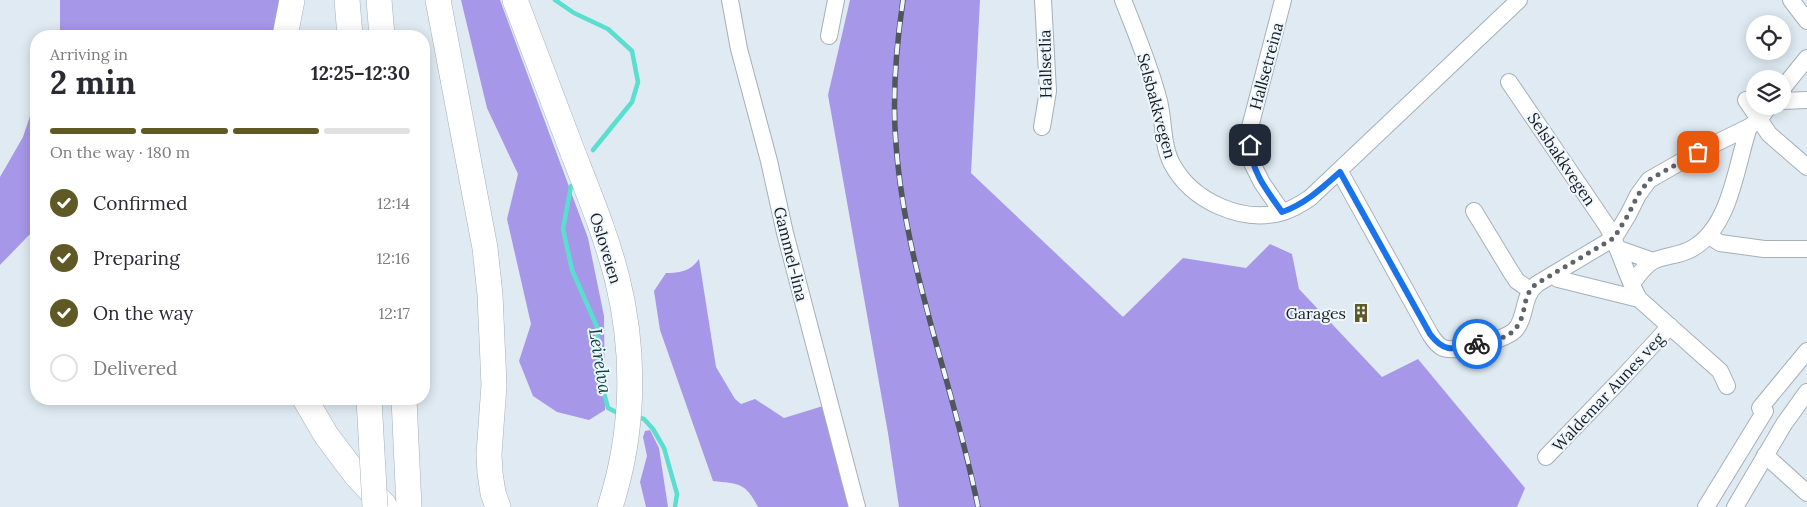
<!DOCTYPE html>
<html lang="en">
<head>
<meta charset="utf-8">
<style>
  body { margin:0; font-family:Lora,serif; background:#f7f7f7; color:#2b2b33; height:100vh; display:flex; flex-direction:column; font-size:19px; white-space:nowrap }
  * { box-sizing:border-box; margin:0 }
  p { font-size:16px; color:#7c7c81 }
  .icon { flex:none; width:28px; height:28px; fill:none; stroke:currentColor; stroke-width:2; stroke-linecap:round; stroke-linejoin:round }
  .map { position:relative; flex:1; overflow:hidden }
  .details { position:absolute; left:30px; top:30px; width:400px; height:375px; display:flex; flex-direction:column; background:#fff; border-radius:20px; box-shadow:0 2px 12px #0003 }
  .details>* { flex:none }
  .fabs { position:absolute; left:1746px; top:15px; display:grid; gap:10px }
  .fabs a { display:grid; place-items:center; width:45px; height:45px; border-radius:50%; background:#fff; box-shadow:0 2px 12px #0003; font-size:25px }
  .pin { position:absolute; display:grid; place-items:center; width:42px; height:42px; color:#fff; margin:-21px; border-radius:10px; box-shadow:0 2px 8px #0006 }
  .courier { position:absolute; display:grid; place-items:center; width:50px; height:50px; margin:-25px; border:4px solid #1a73e8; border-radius:50%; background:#fff; color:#222; box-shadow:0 1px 6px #0007 }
  .overview em { font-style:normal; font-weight:700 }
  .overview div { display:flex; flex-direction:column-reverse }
  .overview { display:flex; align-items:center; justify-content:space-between; height:85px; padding:0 20px }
  h1 { font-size:32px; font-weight:700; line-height:38px }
  .bar { display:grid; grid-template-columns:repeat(4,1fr); gap:8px 5px; align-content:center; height:60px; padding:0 20px }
  .bar i { height:6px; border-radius:4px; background:#e1e1e2 }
  .bar .on { background:#5e5925 }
  .bar p { grid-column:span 4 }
  ol { padding:0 20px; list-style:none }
  li { display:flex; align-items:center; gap:15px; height:55px }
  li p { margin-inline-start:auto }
  li .icon { padding:5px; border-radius:50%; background:#5e5925; color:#fff; stroke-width:4 }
  li:last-child { color:#7c7c81 }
  li i { width:28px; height:28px; border:2px solid #e1e1e2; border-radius:50% }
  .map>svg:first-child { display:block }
  .forest { fill:#a797e9 }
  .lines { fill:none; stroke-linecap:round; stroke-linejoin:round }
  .stream { stroke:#59decf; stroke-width:4.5 }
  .minor-casing { stroke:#a5b0b8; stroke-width:18 }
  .highway-casing { stroke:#a5b0b8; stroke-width:26 }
  .minor { stroke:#fff; stroke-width:16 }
  .highway { stroke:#fff; stroke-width:25 }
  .rail-casing { stroke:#50565b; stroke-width:5.5 }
  .rail { stroke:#eef7fe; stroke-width:4; stroke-dasharray:11; stroke-linecap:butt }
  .highway-bridge-casing { stroke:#a5b0b8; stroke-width:26; stroke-linecap:butt }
  .highway-bridge { stroke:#fff; stroke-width:25 }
  .done { stroke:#5e656a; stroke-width:5; stroke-dasharray:0 9 }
  .route { stroke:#1a73e8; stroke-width:6 }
  .labels { text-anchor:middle; stroke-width:4; stroke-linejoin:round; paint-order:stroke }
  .street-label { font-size:16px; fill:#191d20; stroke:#eef7fe }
  .poi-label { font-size:16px; fill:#191d20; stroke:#eef7fe; text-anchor:end }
  .water-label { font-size:18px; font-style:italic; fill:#0a4741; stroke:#eef7fe }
</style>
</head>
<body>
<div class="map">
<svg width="1807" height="507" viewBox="0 0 1807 507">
  <rect width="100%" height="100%" fill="#dfeaf2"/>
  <!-- forest -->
  <path class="forest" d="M 60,0 L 284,0 L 277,36 L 57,36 L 60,29 Z
    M 461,0 L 500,0 L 588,238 L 604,316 L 605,410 L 589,420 L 557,412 L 533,396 L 519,361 L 531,324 L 507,219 L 518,174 L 487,108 Z
    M 850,0 L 980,0 L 971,173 L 1123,317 L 1183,258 L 1246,268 L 1270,244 L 1292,254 L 1299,289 L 1382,377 L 1418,359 L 1525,488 L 1517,507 L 899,507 L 888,433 L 828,95 Z
    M 36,98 L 36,231 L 33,231 L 0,265 L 0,177 L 23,137 Z
    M 699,259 L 716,367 L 735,399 L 741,404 L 755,399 L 784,418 L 823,406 L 851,507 L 758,507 C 745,482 739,484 713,481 L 660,330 L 654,291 L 666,273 C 680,273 691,271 699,259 Z
    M 650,430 L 659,448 L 668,507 L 646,507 L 640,482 L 647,456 L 643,437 L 645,431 Z"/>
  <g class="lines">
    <!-- stream -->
    <path class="stream" d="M 555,0 L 574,13 L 608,29 L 632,51 L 638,82 L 632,102 L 593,150
      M 571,186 L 563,229 L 572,270 L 597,327 L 598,370 L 608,408 L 620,414
      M 635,417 L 644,419 L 653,429 L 664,448 L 677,494 L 675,507"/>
    <!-- minor casing -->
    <g class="minor-casing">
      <path id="minor" d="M 730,0 L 739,49 L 769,161 L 785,233 L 857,507
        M 1123,0 C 1136,33 1150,66 1159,101 C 1164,121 1162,145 1172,164 C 1192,201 1242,224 1283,212 C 1293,209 1301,204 1310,198 L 1519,0
        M 1791,0 L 1807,21
        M 829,36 L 836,0
        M 1509,82 L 1607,226 C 1620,249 1626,276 1639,299 L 1720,371 L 1727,386
        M 1782,89 L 1807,58
        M 1746,100 L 1769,134 L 1807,167
        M 1782,101 L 1807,100
        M 1042,127 L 1048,91 L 1043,0
        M 1340,172 L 1430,334 C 1433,339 1437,345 1443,348 C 1456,353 1507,340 1516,329 C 1527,315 1522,296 1537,284 L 1614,238 L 1628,215 L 1638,195 L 1649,180 L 1698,152 L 1749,127 L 1759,120 L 1769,106
        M 1474,211 L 1511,272 L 1517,281 L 1530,290
        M 1282,212 L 1262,183 L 1250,159 L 1249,131 L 1283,0
        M 1709,236 L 1720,243 L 1764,249 L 1807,249
        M 1619,249 L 1653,261
        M 1553,275 L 1558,279 L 1639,299
        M 1632,283 C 1638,276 1645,265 1653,261 C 1665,255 1681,256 1693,248 C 1731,226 1736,165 1749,127
        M 1760,408 L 1807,351
        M 1765,455 L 1807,493
        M 1546,457 L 1624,376 L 1670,326
        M 1706,507 L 1765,411
        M 1735,507 L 1784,424 L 1807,392"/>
    </g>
    <!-- highway casing -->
    <g class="highway-casing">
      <path id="highway" d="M 347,0 L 350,36
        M 379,0 L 382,36
        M 438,0 L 485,248 L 490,295 L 494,385 L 489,454 L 490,473 L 493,493 L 498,507
        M 515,0 C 534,51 554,102 573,153 C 589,194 606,235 617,278 C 636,354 634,433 610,507
        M 285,36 L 292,0
        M 305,399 L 326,435 L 356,475 L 384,505
        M 404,399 L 409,507"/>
    </g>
    <!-- minor -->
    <use href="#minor" class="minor"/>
    <!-- highway -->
    <use href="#highway" class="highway"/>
    <!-- rail casing -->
    <g class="rail-casing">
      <path id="rail" d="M 903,0 C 896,48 892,96 896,144 C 905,268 954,385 978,507"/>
    </g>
    <!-- rail -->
    <use href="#rail" class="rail"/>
    <!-- highway-bridge casing -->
    <g class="highway-bridge-casing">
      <path id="highway-bridge" d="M 369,399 L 375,507"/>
    </g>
    <!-- highway-bridge -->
    <use href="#highway-bridge" class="highway-bridge"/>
  </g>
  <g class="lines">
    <!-- done -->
    <path class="done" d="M 1477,344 C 1502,339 1518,337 1524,309 C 1526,298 1528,291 1536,284 L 1614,238 L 1628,215 L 1638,195 L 1649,180 L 1698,152"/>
    <!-- route -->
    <path class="route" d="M 1250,145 C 1251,171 1267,191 1282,212 C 1305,204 1322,188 1340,172 L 1430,334 C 1445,354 1454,349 1477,344"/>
  </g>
  <!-- icons -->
  <defs>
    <g id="building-bare" transform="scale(1.5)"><path d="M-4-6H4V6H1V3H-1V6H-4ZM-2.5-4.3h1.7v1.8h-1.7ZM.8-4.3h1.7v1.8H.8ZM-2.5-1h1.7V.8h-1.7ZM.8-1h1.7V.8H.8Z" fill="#5e5925" stroke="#eef7fe" stroke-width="2.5" paint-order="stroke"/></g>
  </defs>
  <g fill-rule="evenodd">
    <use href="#building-bare" x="1361" y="313"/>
  </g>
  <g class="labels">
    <!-- street labels -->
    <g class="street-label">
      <text transform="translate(1045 64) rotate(-91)" y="6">Hallsetlia</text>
      <text transform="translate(1266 66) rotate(-75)" y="6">Hallsetreina</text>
      <text transform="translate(1157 106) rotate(75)" y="6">Selsbakkvegen</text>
      <text transform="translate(1562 159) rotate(56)" y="6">Selsbakkvegen</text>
      <text transform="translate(606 248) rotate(73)" y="6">Osloveien</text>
      <text transform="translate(791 254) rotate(76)" y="6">Gammel-lina</text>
      <text transform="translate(1608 392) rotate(-47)" y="6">Waldemar Aunes veg</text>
    </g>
    <!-- poi labels -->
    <g class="poi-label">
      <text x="1346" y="319">Garages</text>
    </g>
    <!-- water labels -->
    <g class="water-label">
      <text transform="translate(600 361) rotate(81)" y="6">Leirelva</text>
    </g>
  </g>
</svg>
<div class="fabs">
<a><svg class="icon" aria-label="locate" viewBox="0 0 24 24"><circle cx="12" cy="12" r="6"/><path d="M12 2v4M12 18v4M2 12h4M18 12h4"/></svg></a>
<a><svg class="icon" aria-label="layers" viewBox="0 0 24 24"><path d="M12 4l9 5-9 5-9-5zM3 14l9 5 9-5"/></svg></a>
</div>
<div class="pin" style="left:1698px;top:152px;background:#ea580c"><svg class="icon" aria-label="bag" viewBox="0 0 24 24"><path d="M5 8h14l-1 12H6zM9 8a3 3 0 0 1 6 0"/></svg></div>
<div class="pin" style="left:1250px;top:145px;background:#1f2937"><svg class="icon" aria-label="home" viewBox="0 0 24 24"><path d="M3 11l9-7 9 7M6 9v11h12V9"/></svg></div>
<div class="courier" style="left:1477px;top:344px"><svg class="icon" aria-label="bike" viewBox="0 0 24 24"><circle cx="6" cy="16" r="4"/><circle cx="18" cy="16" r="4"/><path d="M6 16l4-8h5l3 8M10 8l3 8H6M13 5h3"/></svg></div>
<section class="details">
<div class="overview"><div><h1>2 min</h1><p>Arriving in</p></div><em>12:25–12:30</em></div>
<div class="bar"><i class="on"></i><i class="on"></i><i class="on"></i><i></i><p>On the way · 180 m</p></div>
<ol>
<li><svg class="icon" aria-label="check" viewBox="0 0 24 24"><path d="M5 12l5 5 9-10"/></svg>Confirmed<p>12:14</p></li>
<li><svg class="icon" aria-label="check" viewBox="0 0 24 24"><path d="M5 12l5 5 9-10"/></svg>Preparing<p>12:16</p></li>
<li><svg class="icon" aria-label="check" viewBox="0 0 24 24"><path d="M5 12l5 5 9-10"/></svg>On the way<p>12:17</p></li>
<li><i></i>Delivered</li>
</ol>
</section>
</div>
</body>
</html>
